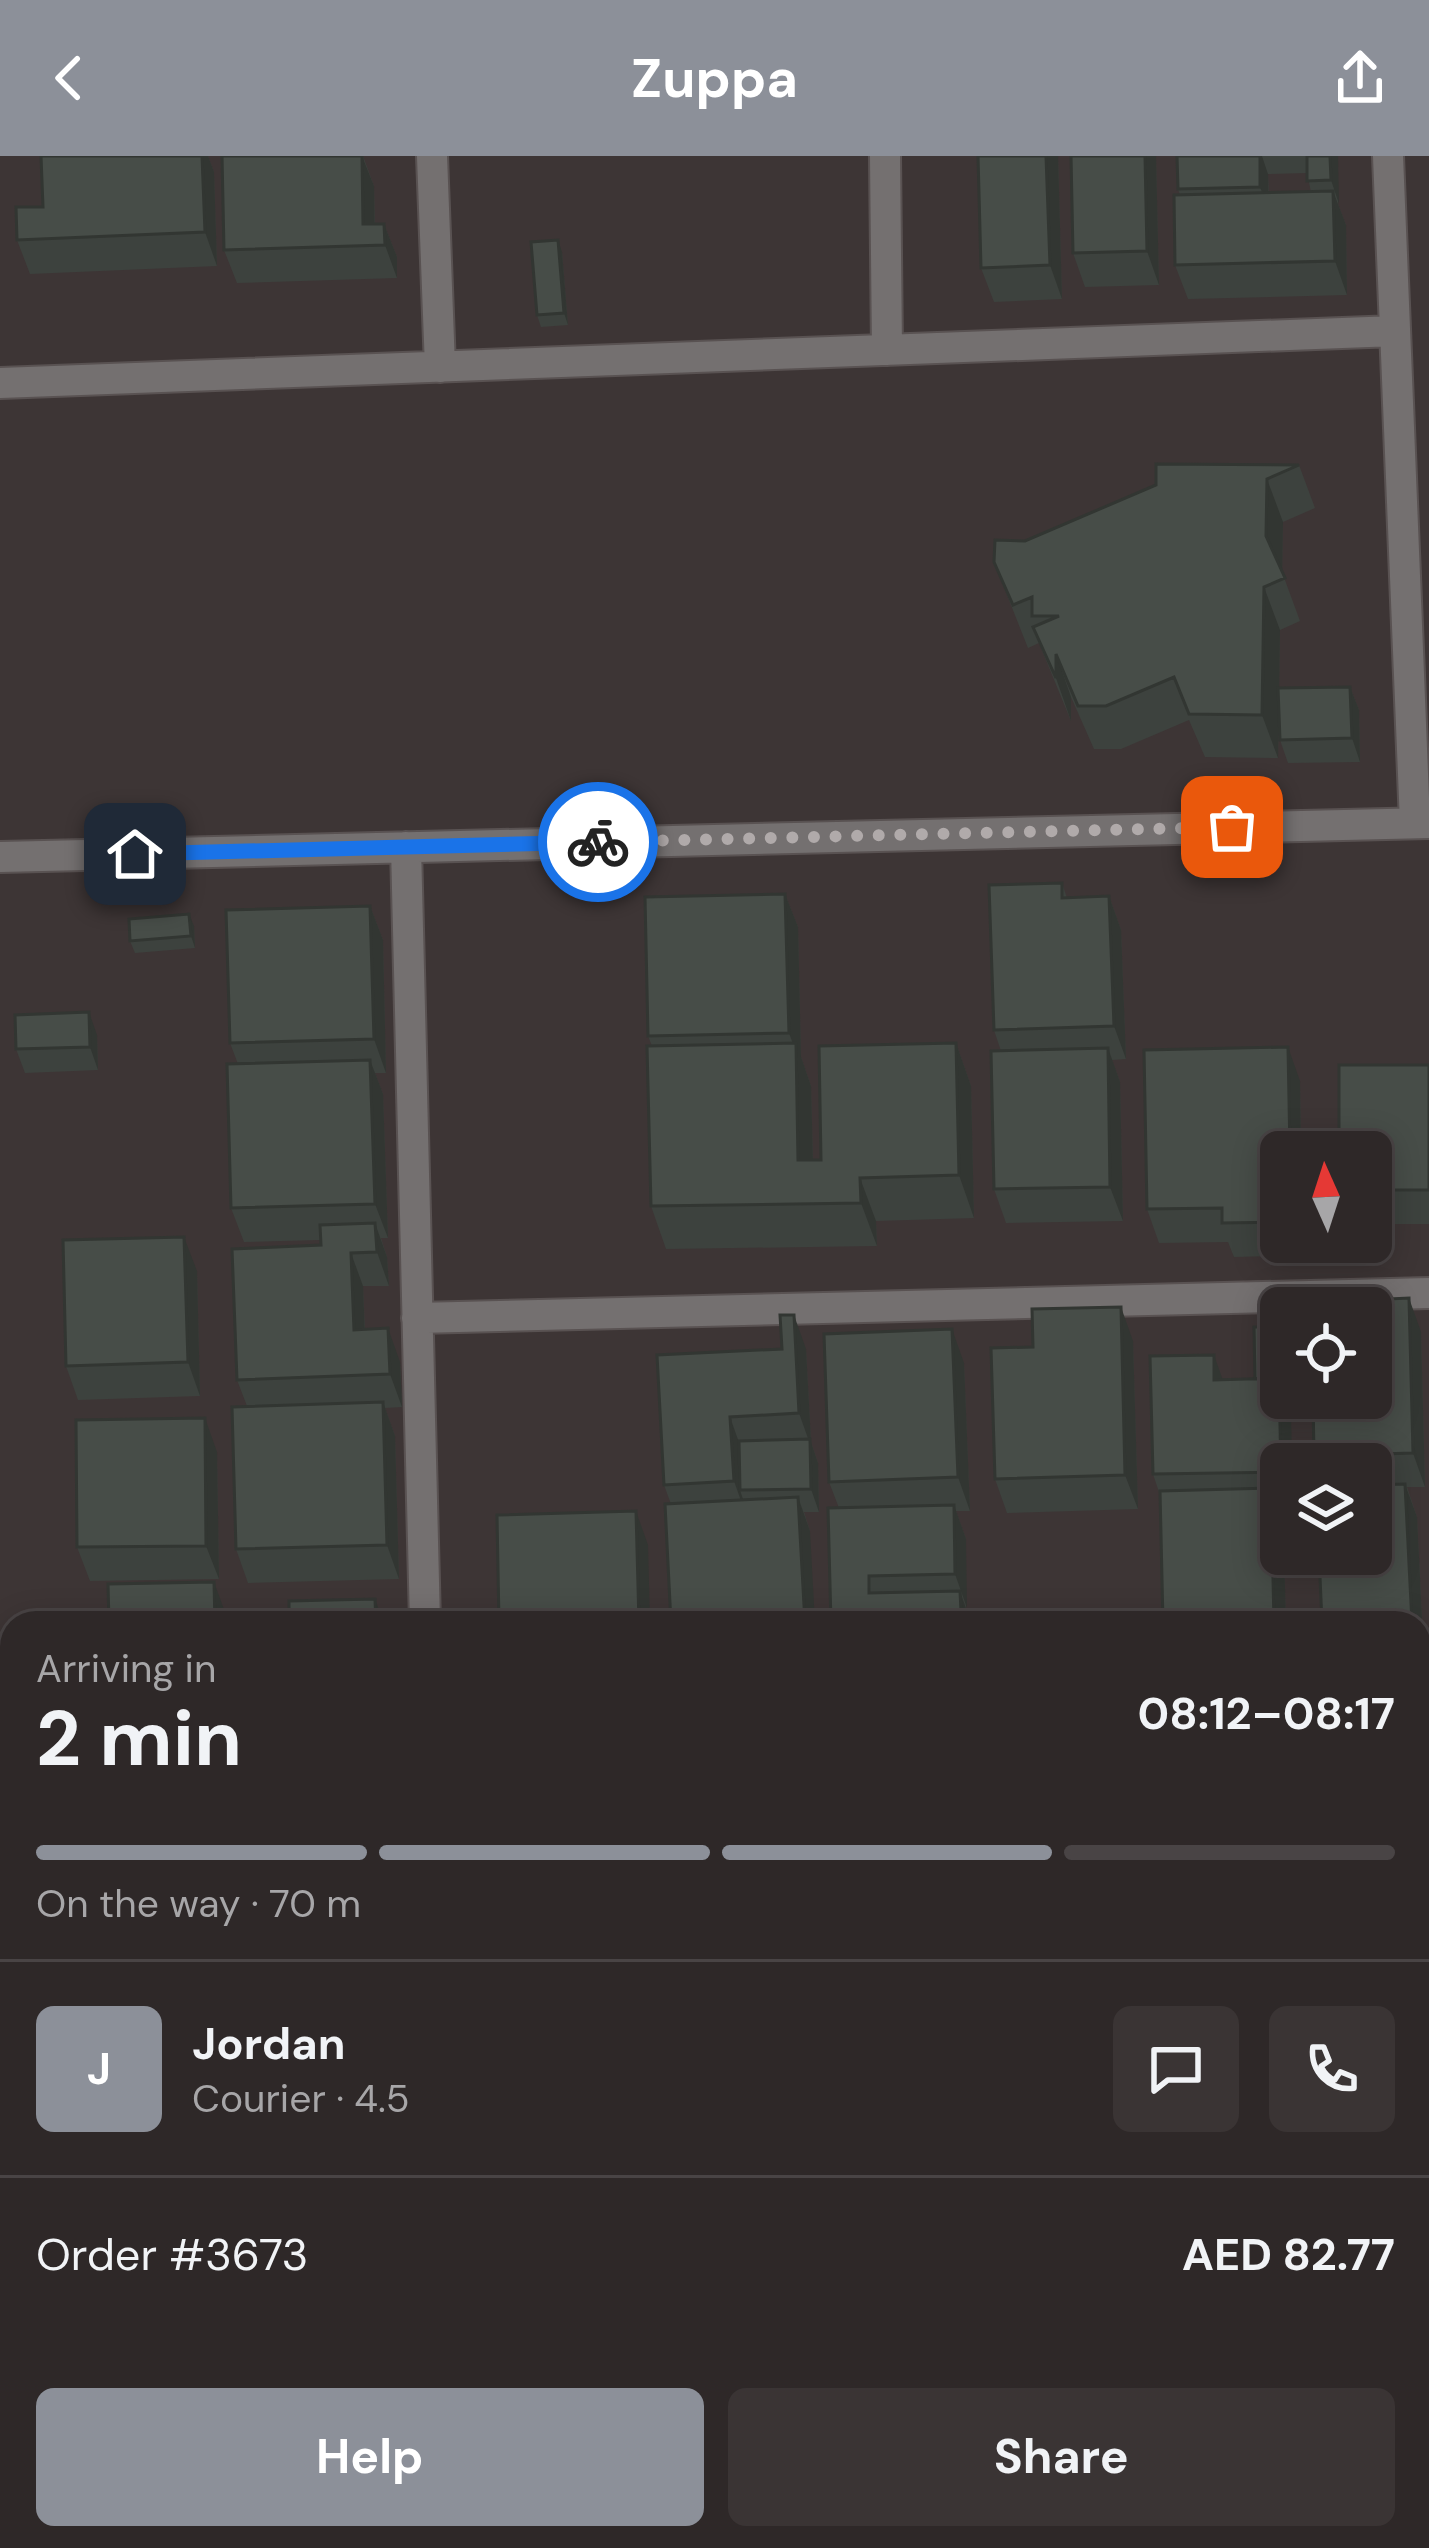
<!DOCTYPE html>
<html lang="en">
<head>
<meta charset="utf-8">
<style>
  body { margin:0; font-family:"DM Sans",sans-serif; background:#3a3434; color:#f1f3f6; height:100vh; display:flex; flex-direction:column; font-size:45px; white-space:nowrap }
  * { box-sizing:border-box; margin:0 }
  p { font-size:39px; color:#a7a6a8 }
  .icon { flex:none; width:66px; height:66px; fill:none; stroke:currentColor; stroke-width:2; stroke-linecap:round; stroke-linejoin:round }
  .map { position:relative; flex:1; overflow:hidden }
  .drawer { position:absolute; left:0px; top:1455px; width:1431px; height:939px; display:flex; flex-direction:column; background:#2e2828; border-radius:36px 36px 0 0; box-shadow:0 6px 30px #0003,0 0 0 3px #494445 }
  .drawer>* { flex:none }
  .needle { width:78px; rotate:357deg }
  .tools { position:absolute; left:1260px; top:975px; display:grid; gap:24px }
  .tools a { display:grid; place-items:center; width:132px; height:132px; border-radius:18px; background:#2e2828; box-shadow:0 6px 30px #0003,0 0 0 3px #494445; font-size:60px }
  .pin { position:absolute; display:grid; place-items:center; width:102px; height:102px; color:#fff; margin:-51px; border-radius:24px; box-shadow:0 6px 18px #0006 }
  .courier { position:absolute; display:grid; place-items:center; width:120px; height:120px; margin:-60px; border:9px solid #1a73e8; border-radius:50%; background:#fff; color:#222; box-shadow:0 3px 15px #0007 }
  .overview em { font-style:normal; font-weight:700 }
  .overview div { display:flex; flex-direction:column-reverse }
  .overview { display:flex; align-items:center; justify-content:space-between; height:204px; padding:0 36px }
  h1 { font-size:78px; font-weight:700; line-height:90px }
  .bar { display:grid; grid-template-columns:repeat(4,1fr); gap:18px 12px; align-content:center; height:144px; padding:0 36px }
  .bar i { height:15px; border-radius:9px; background:#494445 }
  .bar .current { background:#8c9099 }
  .bar p { grid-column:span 4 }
  .line { display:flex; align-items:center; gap:30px; padding:0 36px; border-top:3px solid #494445 }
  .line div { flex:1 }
  .round { display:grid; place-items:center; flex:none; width:126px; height:126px; border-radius:18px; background:#3a3434 }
  .primary-button { display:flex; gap:24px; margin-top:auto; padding:24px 36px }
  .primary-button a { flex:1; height:138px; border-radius:18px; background:#8c9099; color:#fff; font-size:48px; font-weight:700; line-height:138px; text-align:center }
  .primary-button a+a { background:#3a3434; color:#f1f3f6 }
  header { display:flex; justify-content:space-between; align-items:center; height:156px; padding:0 36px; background:#8c9099; color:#fff; font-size:54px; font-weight:700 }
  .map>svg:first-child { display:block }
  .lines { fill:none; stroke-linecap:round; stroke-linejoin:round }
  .street-casing { stroke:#595252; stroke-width:34 }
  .primary-casing { stroke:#595252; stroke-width:34 }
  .highway-casing { stroke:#595252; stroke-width:40 }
  .street { stroke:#747070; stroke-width:30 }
  .primary { stroke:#b0a8a7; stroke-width:30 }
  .highway { stroke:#c7bebd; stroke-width:36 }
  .wall { fill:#3d423e; fill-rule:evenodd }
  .shaded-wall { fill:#323632 }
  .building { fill:#474d48; stroke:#323632; stroke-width:3 }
  .done { stroke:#b0aaaa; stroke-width:12; stroke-dasharray:0 21.6 }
  .route { stroke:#1a73e8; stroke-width:15 }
</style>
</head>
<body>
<header><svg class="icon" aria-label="back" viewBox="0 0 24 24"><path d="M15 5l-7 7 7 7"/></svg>Zuppa<svg class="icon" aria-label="share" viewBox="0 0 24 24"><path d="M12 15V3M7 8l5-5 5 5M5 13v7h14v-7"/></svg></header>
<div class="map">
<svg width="1429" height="2392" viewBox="0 0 1429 2392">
  <rect width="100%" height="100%" fill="#3d3535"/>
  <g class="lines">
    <!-- street casing -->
    <g class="street-casing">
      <path id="street" d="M 432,0 L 440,211
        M 885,0 L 887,194
        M 1388,0 L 1415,667
        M 0,227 L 1395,175
        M 406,691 L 425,1467
        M 0,701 L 1429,667
        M 417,1162 L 1429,1137
        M 1419,1594 L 1429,1594"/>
    </g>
    <!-- primary casing -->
    <g class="primary-casing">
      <path id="primary" d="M 1419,1786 L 1429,1781
        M 0,2080 L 12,2080
        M 1419,2196 L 1429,2192
        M 771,2392 L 816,2382"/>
    </g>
    <!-- highway casing -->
    <g class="highway-casing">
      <path id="highway" d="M 1419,1892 L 1429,1888
        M 1419,2054 L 1429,2050
        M 0,2205 L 12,2205
        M 0,2355 L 12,2354"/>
    </g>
    <!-- street -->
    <use href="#street" class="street"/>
    <!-- primary -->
    <use href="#primary" class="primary"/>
    <!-- highway -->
    <use href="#highway" class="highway"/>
  </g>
  <!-- wall -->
  <path class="wall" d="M 41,0 L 208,0 L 214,16 L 217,110 L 30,118 L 17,84 L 43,51 Z
    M 222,0 L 363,0 L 374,30 L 375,68 L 384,68 L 397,101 L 397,122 L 237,127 L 224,94 Z
    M 1058,0 L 1062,143 L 994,146 L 981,112 Z
    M 1156,0 L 1159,129 L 1085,131 L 1073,97 Z
    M 1177,0 L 1338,0 L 1338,48 L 1346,69 L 1347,139 L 1188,143 L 1175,109 L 1180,39 L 1178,33 ZM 1307,17 L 1311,36 L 1269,37 L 1268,18 Z
    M 562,96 L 568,169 L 541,171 L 537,159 Z
    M 1299,309 L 1315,352 L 1283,366 L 1282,416 L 1300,465 L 1280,474 L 1279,532 L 1350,531 L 1359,554 L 1360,606 L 1288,607 L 1280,584 L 1279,551 L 1278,602 L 1205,601 L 1189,564 L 1121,593 L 1094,593 L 1071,541 L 1071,565 L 1039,487 L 1028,492 L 994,406 L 1025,385 Z
    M 1062,727 L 1067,742 L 1109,740 L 1121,774 L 1126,903 L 1112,904 L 1120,926 L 1123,1065 L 1006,1067 L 994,1033 L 1001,895 L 994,874 Z
    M 785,738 L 798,771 L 801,901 L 811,930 L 813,1004 L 821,1004 L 956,887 L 971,930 L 974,1062 L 876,1065 L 877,1090 L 666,1093 L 651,1050 L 652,890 L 648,880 Z
    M 370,750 L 383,784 L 386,917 L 375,917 L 383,938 L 388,1082 L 381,1082 L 387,1101 L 389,1130 L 363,1130 L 365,1173 L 400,1206 L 402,1251 L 385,1252 L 395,1280 L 399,1423 L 248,1427 L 236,1393 L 247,1250 L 237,1224 L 321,1089 L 320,1084 L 244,1086 L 231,1052 L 238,908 L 230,887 Z
    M 194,770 L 195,792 L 135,797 L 130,785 Z
    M 97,879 L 98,914 L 25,917 L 16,893 Z
    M 1429,909 L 1429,1068 L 1371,1068 L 1371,996 L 1281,996 L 1281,1086 L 1303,1086 L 1303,1099 L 1234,1101 L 1228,1086 L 1159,1087 L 1147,1053 L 1300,925 L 1301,995 L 1339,995 Z
    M 197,1115 L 200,1240 L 78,1244 L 66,1210 Z
    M 1421,1176 L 1425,1331 L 1407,1331 L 1417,1361 L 1424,1504 L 1419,1504 L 1419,1467 L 1371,1398 L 1371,1308 L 1318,1308 L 1314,1300 L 1371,1242 Z
    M 1133,1185 L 1138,1353 L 1007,1357 L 995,1323 Z
    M 806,1193 L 811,1286 L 818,1307 L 819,1356 L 804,1356 L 810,1375 L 671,1348 L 664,1329 L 657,1199 Z
    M 964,1207 L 970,1355 L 956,1355 L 966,1383 L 966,1452 L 971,1467 L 831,1467 L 839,1352 L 829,1326 Z
    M 1281,1242 L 1286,1242 L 1291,1256 L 1281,1308 L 1281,1350 L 1277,1350 L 1281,1398 L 1284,1398 L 1286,1467 L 1160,1339 L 1153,1318 Z
    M 217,1296 L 219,1423 L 90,1425 L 77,1391 Z"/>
  <!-- shaded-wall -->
  <path class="shaded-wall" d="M 202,0 L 208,0 L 214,16 L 217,110 L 205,76 Z
    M 362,0 L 374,30 L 375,89 L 363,68 Z
    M 1046,0 L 1058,0 L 1062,143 L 1050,109 Z
    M 1145,0 L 1156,0 L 1159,129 L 1147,95 Z
    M 1260,0 L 1262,0 L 1268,18 L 1269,54 L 1260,31 Z
    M 1330,0 L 1338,0 L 1339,48 L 1331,24 Z
    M 1333,35 L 1346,69 L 1347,139 L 1335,105 Z
    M 384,68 L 397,101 L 397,122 L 385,89 Z
    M 558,84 L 562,96 L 568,169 L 564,157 Z
    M 1267,323 L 1283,366 L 1282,423 L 1266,380 Z
    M 1264,431 L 1280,474 L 1278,602 L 1262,559 Z
    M 1056,498 L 1071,541 L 1071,565 L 1056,522 Z
    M 1350,531 L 1359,554 L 1360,606 L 1352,582 Z
    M 785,738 L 798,771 L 801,901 L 811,930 L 814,1047 L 798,1004 L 796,896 L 789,877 Z
    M 1109,740 L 1121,774 L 1126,903 L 1114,870 Z
    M 370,750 L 383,784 L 386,917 L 374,883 Z
    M 189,758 L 194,770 L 195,792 L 191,780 Z
    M 89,856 L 97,879 L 98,914 L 90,891 Z
    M 956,887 L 971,930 L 974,1062 L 959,1019 Z
    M 1288,891 L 1300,925 L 1301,996 L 1290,996 Z
    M 1108,892 L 1120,926 L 1123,1065 L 1110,1031 Z
    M 370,904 L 383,938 L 388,1082 L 375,1048 Z
    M 860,1022 L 876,1065 L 877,1090 L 861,1047 Z
    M 375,1067 L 387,1101 L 389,1130 L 377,1096 Z
    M 184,1081 L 197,1115 L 200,1240 L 188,1206 Z
    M 351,1097 L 363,1130 L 366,1207 L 354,1174 Z
    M 1409,1142 L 1421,1176 L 1425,1331 L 1413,1297 Z
    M 1121,1151 L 1133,1185 L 1138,1353 L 1125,1319 Z
    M 794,1159 L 806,1193 L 811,1286 L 818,1307 L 819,1356 L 811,1333 L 810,1288 L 799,1257 Z
    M 1278,1171 L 1281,1178 L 1281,1242 L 1286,1242 L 1291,1256 L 1292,1308 L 1281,1308 L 1281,1317 Z
    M 388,1172 L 400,1206 L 402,1251 L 390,1218 Z
    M 952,1173 L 964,1207 L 970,1355 L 958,1321 Z
    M 1214,1199 L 1226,1233 L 1214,1224 Z
    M 383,1246 L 395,1280 L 399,1423 L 387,1389 Z
    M 730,1261 L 742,1295 L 740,1334 L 745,1349 L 746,1359 L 734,1325 Z
    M 205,1262 L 217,1296 L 219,1423 L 206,1390 Z
    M 1405,1328 L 1417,1361 L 1424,1504 L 1419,1489 L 1419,1467 L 1412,1467 Z
    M 1271,1332 L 1281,1360 L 1281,1398 L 1284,1398 L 1286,1467 L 1274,1467 Z
    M 798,1341 L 810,1375 L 815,1467 L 805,1467 Z
    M 954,1349 L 966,1383 L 967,1452 L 955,1418 Z
    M 636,1355 L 648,1389 L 650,1467 L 639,1467 Z
    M 214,1426 L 226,1459 L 226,1467 L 215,1467 Z
    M 960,1435 L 971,1467 L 965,1467 L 961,1455 Z
    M 375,1443 L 384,1467 L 376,1467 Z"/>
  <!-- building -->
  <path class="building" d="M 41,0 L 202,0 L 205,76 L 17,84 L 16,51 L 43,51 Z
    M 222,0 L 362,0 L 363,68 L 384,68 L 385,89 L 224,94 Z
    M 978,0 L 1046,0 L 1050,109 L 981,112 Z
    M 1071,0 L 1145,0 L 1147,95 L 1073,97 Z
    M 1177,0 L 1260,0 L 1260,31 L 1178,33 Z
    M 1307,0 L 1330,0 L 1331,24 L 1307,25 Z
    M 1333,35 L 1335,105 L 1175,109 L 1174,39 Z
    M 558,84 L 564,157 L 537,159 L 531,86 Z
    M 1156,308 L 1299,309 L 1267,323 L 1266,380 L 1285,422 L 1264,431 L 1262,559 L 1189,558 L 1174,521 L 1106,550 L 1078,550 L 1056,498 L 1056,522 L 1033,471 L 1059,460 L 1032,460 L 1032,441 L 1013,449 L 994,406 L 995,384 L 1025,385 L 1156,329 Z
    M 1350,531 L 1352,582 L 1280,584 L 1278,532 Z
    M 1062,727 L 1062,742 L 1109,740 L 1114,870 L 994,874 L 989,729 Z
    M 785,738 L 789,877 L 648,880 L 645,741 Z
    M 370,750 L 374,883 L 230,887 L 226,754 Z
    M 189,758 L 191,780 L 130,785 L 129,763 Z
    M 89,856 L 90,891 L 16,893 L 15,859 Z
    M 796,887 L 798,1004 L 821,1004 L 819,890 L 956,887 L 959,1019 L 860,1022 L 861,1047 L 651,1050 L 647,890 Z
    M 1288,891 L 1290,996 L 1281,996 L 1281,1066 L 1222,1067 L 1222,1052 L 1147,1053 L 1144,894 Z
    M 1108,892 L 1110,1031 L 994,1033 L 991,895 Z
    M 370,904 L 375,1048 L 231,1052 L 227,908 Z
    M 1339,909 L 1429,909 L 1429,1034 L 1371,1034 L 1371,996 L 1296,996 L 1339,995 Z
    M 375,1067 L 377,1096 L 351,1097 L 354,1174 L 388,1172 L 390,1218 L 237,1224 L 232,1093 L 321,1089 L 320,1069 Z
    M 184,1081 L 188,1206 L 66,1210 L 63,1084 Z
    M 1409,1142 L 1413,1297 L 1314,1300 L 1313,1242 L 1371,1242 L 1371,1152 L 1367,1152 L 1367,1144 Z
    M 1121,1151 L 1125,1319 L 995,1323 L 991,1192 L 1033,1191 L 1032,1153 Z
    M 780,1159 L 794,1159 L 799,1257 L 730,1261 L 734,1325 L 664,1329 L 657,1199 L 782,1193 Z
    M 1254,1171 L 1278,1171 L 1279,1223 L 1255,1223 Z
    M 952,1173 L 958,1321 L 829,1326 L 824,1178 Z
    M 1214,1199 L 1214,1224 L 1279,1222 L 1281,1316 L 1153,1318 L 1150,1200 Z
    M 383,1246 L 387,1389 L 236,1393 L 232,1251 Z
    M 205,1262 L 206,1390 L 77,1391 L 76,1264 Z
    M 810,1283 L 811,1333 L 740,1334 L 739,1285 Z
    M 1405,1328 L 1412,1467 L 1322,1467 L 1319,1398 L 1371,1398 L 1371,1329 Z
    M 1271,1332 L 1274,1467 L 1163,1467 L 1160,1335 Z
    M 798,1341 L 805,1467 L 671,1467 L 665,1348 Z
    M 954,1349 L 955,1418 L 869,1420 L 869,1437 L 960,1435 L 961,1455 L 912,1456 L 912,1467 L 831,1467 L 828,1352 Z
    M 636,1355 L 639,1467 L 499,1467 L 497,1359 Z
    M 214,1426 L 215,1467 L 109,1467 L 108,1428 Z
    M 375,1443 L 376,1467 L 242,1467 L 289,1465 L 289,1445 Z"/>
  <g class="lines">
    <!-- done -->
    <path class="done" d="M 598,686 L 1232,671"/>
    <!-- route -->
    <path class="route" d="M 135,698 L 598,686"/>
  </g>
</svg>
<div class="tools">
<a><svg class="needle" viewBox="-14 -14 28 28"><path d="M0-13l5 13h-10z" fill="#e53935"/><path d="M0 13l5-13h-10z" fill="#a7a6a8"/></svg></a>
<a><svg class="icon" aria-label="locate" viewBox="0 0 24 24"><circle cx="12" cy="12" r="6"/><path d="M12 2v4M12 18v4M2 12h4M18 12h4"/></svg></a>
<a><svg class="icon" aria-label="layers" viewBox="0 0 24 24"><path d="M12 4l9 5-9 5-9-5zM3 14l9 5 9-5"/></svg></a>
</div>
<div class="pin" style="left:1232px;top:671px;background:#ea580c"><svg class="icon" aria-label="bag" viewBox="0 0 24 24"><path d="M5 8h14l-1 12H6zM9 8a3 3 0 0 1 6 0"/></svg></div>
<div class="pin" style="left:135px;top:698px;background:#1f2937"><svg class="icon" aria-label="home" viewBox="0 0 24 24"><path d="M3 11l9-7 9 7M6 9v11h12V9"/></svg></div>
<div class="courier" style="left:598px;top:686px"><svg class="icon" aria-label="bike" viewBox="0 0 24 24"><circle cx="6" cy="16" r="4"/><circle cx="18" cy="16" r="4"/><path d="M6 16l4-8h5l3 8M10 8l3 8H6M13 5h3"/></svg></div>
<section class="drawer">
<div class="overview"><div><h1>2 min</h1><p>Arriving in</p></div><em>08:12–08:17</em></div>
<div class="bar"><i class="current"></i><i class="current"></i><i class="current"></i><i></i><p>On the way · 70 m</p></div>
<div class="line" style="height:216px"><b class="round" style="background:#8c9099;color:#fff">J</b><div><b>Jordan</b><p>Courier · 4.5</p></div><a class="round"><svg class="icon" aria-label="chat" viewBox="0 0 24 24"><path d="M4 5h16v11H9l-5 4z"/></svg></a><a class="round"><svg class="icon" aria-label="phone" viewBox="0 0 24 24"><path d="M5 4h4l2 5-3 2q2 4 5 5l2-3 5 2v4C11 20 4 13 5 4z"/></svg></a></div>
<div class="line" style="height:156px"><div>Order #3673</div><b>AED 82.77</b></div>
<div class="primary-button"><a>Help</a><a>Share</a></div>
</section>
</div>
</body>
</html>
